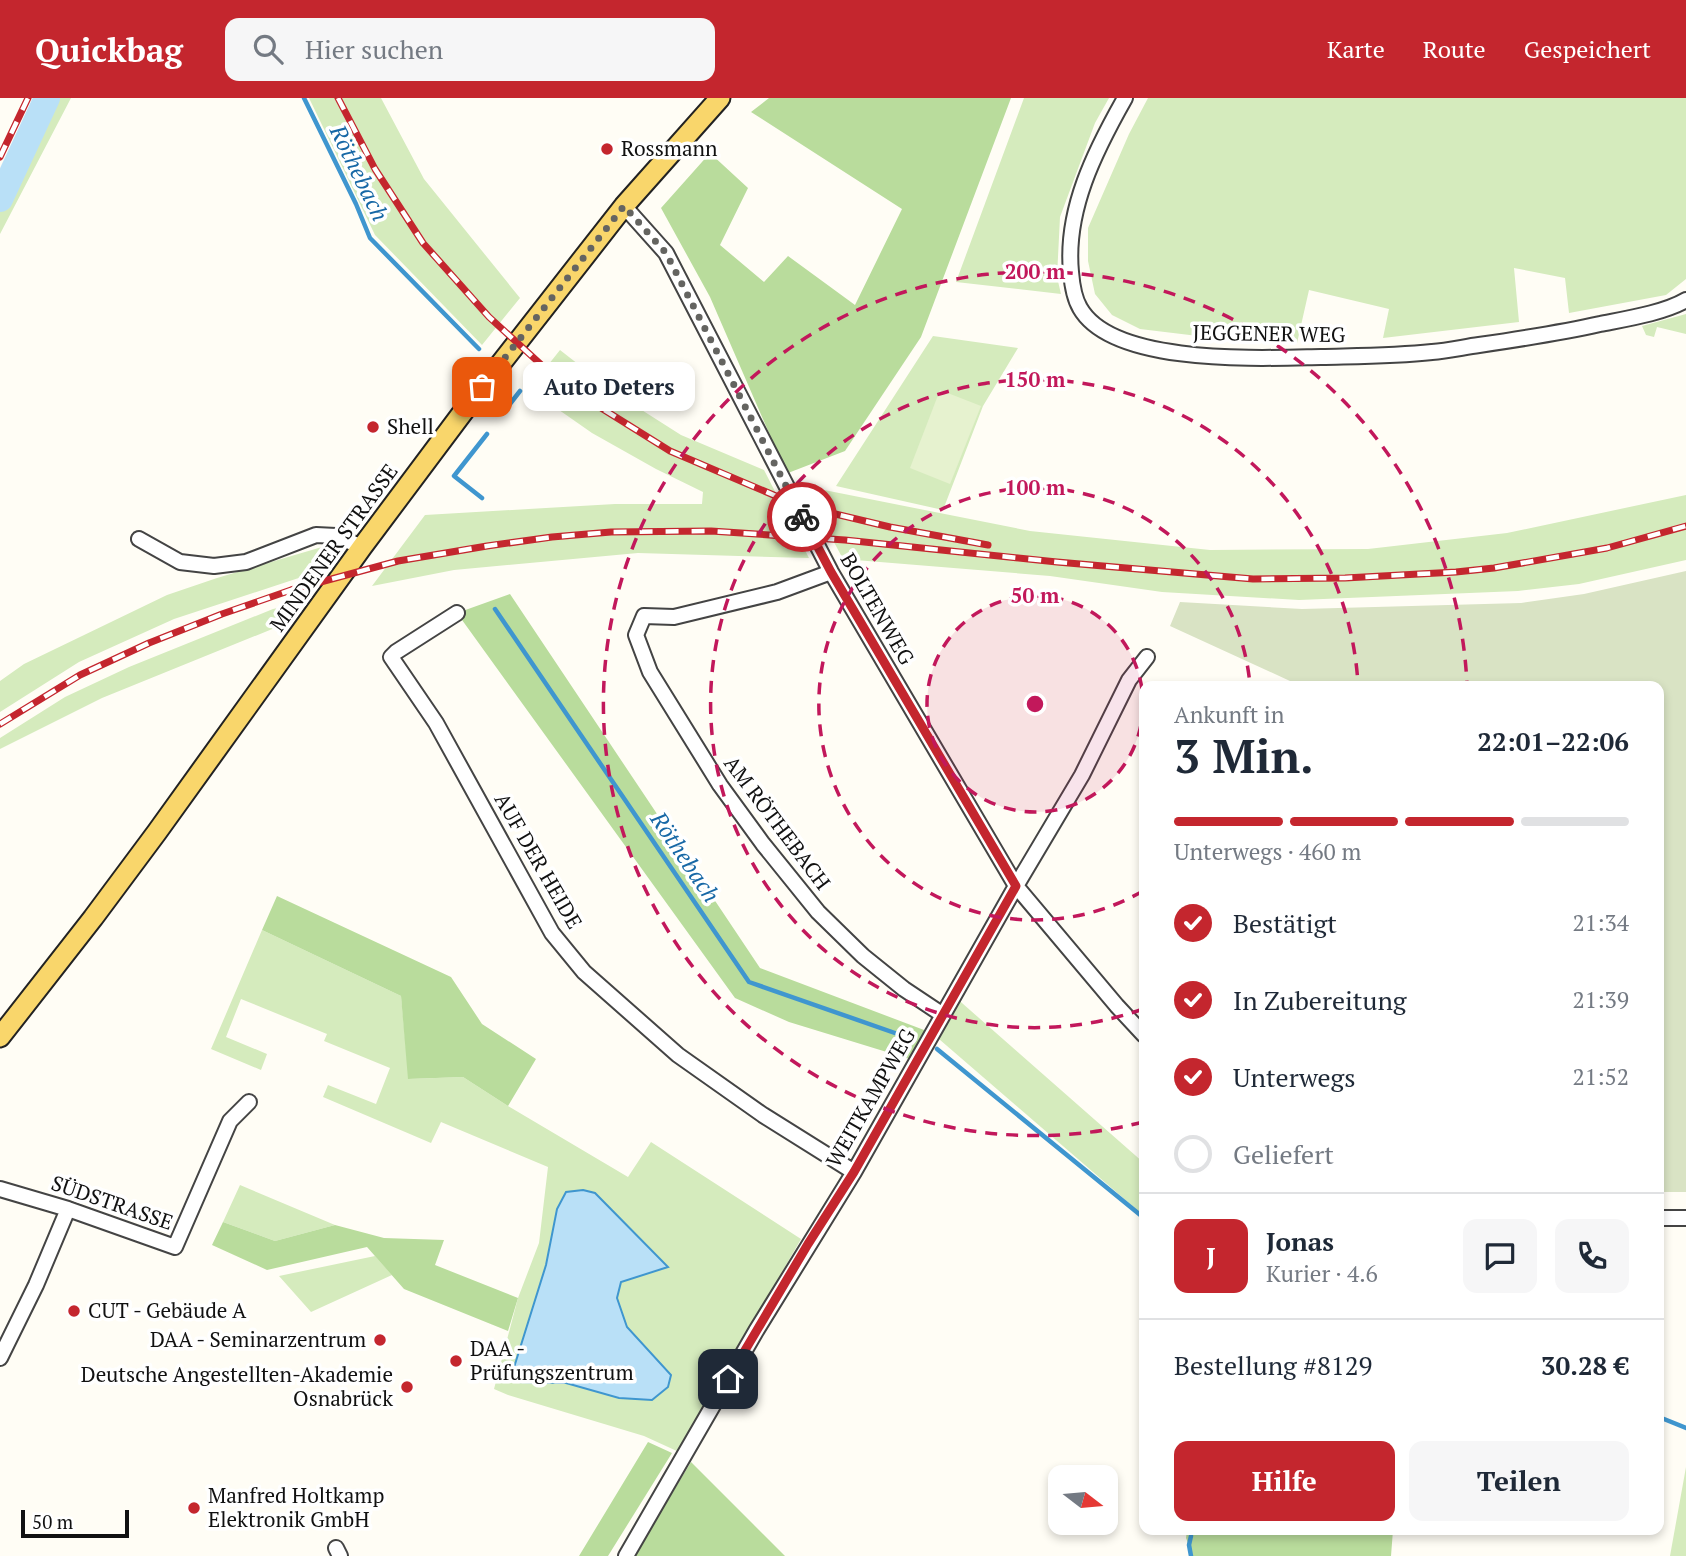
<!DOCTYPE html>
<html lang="de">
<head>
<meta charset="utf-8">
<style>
  body { margin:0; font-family:"PT Serif",serif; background:#f6f6f7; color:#1f2937; height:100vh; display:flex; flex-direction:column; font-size:26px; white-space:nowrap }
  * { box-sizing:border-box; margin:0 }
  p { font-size:23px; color:#747a83 }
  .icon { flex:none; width:38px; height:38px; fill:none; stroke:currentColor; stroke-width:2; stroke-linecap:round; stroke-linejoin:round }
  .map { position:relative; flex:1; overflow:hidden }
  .drawer { position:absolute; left:1139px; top:583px; width:525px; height:854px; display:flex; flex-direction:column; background:#fff; border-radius:14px; box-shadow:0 4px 10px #0003 }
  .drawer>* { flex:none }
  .needle { width:46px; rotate:106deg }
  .controls { position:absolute; left:1048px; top:1367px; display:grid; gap:14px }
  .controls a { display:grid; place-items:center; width:70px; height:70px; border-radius:14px; background:#fff; box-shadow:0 4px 10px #0003; font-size:35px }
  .scale { position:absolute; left:21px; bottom:18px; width:108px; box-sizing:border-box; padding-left:7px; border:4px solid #111; border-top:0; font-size:19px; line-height:24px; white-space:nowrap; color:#111; -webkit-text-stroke:5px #fff; paint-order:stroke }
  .pin { position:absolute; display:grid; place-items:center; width:60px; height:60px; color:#fff; margin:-30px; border-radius:14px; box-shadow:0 4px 10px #0006 }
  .courier { position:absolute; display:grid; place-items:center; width:70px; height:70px; margin:-35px; border:5px solid #c4262e; border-radius:50%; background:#fff; color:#222; box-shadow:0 2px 9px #0007 }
  .bubble { position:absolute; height:49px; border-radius:14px; background:#fff; box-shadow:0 4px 10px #0003; font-size:23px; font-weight:700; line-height:49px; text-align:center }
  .head em { font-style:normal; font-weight:700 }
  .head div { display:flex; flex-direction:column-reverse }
  .head { display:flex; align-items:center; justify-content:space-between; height:119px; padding:0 35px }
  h1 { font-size:46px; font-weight:700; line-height:52px }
  .bar { display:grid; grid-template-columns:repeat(4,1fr); gap:10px 7px; align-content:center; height:84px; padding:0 35px }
  .bar i { height:9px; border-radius:5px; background:#e0e1e3 }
  .bar .current { background:#c4262e }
  .bar p { grid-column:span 4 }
  .line { display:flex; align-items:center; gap:18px; padding:0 35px; border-top:2px solid #e0e1e3 }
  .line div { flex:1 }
  .round { display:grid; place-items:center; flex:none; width:74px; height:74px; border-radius:14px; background:#f6f6f7 }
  ol { padding:0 35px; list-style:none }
  li { display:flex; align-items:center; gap:21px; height:77px }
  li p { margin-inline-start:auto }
  li .icon { padding:7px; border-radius:50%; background:#c4262e; color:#fff; stroke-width:4 }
  li:last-child { color:#747a83 }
  li i { width:38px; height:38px; border:4px solid #e0e1e3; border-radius:50% }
  .button { display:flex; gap:14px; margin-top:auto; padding:14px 35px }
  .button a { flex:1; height:80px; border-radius:14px; background:#c4262e; color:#fff; font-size:28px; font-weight:700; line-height:80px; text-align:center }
  .button a+a { background:#f6f6f7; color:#1f2937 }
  header { display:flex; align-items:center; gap:42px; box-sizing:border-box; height:98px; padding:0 35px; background:#c4262e; color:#fff }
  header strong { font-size:33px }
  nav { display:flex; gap:38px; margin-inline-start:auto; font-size:24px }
  .search { width:490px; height:63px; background:#f6f6f7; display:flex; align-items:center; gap:18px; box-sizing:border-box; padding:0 24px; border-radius:14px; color:#747a83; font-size:26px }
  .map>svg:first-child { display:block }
  .green { fill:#d5ebbd }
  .forest { fill:#b9dc9c }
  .cemetery { fill:#d9e3c4 }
  .pitch { fill:#e6f2cf }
  .water { fill:#b9e0f7; stroke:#3f96cf; stroke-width:2 }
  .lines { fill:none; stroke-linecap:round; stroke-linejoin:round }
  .stream { stroke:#3f96cf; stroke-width:4.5 }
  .river { stroke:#b9e0f7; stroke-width:26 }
  .minor-casing { stroke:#444; stroke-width:18 }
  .major-casing { stroke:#222; stroke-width:23 }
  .minor { stroke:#fff; stroke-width:14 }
  .major { stroke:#f9d66b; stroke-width:19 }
  .rail-casing { stroke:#c4262e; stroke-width:7 }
  .rail { stroke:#fff; stroke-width:4.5; stroke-dasharray:13; stroke-linecap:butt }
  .done { stroke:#646461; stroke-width:7; stroke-dasharray:0 12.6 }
  .route { stroke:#c4262e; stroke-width:9 }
  .ring { fill:none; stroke:#c2185b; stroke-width:3.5; stroke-dasharray:12 9 }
  .poi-dot { fill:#c4262e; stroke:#fff; stroke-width:2.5 }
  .labels { text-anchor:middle; stroke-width:7; stroke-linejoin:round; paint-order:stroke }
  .poi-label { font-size:21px; fill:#111; stroke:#fff; text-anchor:start }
  .street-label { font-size:21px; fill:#111; stroke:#fff }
  .water-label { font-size:23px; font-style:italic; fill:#1768a6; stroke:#fff }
  .centre { fill:#c2185b; stroke:#fff; stroke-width:3.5 }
  .ring-label { font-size:21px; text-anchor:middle; font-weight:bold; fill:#c2185b; stroke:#fff; stroke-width:7; stroke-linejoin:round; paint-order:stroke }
</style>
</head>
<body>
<header>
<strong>Quickbag</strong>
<div class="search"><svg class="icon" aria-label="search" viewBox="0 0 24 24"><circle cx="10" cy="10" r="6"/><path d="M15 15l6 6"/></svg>Hier suchen</div>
<nav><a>Karte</a><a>Route</a><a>Gespeichert</a></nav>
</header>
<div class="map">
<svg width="1686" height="1458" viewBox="0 0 1686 1458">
  <rect width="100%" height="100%" fill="#fffdf5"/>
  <!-- green -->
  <path class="green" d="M 37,0 L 71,0 L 0,136 L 0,77 Z
    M 309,0 L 381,0 L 424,81 L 520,200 L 482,247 L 375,137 Z
    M 1024,0 L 1109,0 L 1095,25 L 1060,119 L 1057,179 L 1061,196 L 956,184 Z
    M 1148,0 L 1686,0 L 1686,181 L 1666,197 L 1569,215 L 1565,180 L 1514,170 L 1519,224 L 1383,240 L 1389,211 L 1309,192 L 1297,245 L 1231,242 L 1140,231 L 1112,217 L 1095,196 L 1088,163 L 1088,130 L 1129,36 Z
    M 1686,216 L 1686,236 L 1657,229 L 1654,239 L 1646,237 L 1642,228 Z
    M 933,238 L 1018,250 L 983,308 L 943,412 L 836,388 Z
    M 560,252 L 615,295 L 681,337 L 764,372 L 809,460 L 638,455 L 454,472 L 372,488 L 425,417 L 615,406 L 702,406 L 703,394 L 656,371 L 592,335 L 529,291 Z
    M 804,388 L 1030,433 L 1210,452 L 1368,451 L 1507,435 L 1686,397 L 1686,462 L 1579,486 L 1518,493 L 1299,502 L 1162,494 L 1050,478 L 843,461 Z
    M 322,449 L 329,455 L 329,465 L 323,472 L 174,521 L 79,564 L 0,614 L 0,583 L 24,566 L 167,497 L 217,480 Z
    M 301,505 L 287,525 L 102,600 L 0,651 L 0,640 L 65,599 L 129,569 L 273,511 Z
    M 262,832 L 401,898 L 409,981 L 463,979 L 508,1008 L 628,1079 L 651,1044 L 801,1141 L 679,1354 L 644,1338 L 508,1297 L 494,1291 L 518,1200 L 539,1145 L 548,1069 L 441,1024 L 431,1045 L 323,999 L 328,987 L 376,1006 L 390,970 L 324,943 L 327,936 L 241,901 L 226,939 L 267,956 L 261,972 L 211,951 Z
    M 954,898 L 1144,1065 L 1144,1118 L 932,935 Z
    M 240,1087 L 335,1127 L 275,1143 L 223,1124 Z
    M 375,1158 L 392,1177 L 311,1214 L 279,1178 Z
    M 1686,1369 L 1686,1458 L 1670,1458 Z"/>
  <!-- forest -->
  <path class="forest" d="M 769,0 L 1011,0 L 921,239 L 845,353 L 788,375 L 779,358 L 710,199 L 661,110 L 710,55 L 748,90 L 720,147 L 764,184 L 788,158 L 855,207 L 902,111 L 751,14 Z
    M 510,496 L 760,870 L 932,935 L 916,963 L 789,924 L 735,900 L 457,515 Z
    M 277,798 L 451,879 L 482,926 L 536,961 L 508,1008 L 463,979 L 408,981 L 401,898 L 262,832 Z
    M 223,1124 L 275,1143 L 335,1127 L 384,1140 L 444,1142 L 435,1167 L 518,1200 L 508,1233 L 404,1191 L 367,1149 L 267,1172 L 212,1147 Z
    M 648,1344 L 672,1355 L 608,1458 L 579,1458 Z
    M 691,1364 L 785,1458 L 634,1458 Z
    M 1187,1432 L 1393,1432 L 1391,1458 L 1193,1458 L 1186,1440 Z"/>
  <!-- cemetery -->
  <path class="cemetery" d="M 1686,473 L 1686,1094 L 1659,1094 L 1659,588 L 1289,588 L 1290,583 L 1170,528 L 1180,504 L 1302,511 L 1521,505 L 1584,496 Z"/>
  <!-- pitch -->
  <path class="pitch" d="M 940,292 L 981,308 L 950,386 L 910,370 Z"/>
  <!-- water -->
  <path class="water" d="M 583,1092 L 595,1095 L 668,1169 L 621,1184 L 617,1200 L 627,1229 L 671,1277 L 668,1289 L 652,1302 L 619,1300 L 566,1285 L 518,1284 L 511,1279 L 546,1167 L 557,1111 L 566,1094 Z"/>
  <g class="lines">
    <!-- stream -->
    <path class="stream" d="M 304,0 L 356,106 L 370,140 L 479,251
      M 503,315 L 520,293
      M 482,400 L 454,378 L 487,336
      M 495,511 L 749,884 L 912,941
      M 937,951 L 1144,1120
      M 1659,1319 L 1686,1330
      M 1191,1458 L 1189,1447 L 1191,1438"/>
    <!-- river -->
    <path class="river" d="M 0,101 L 47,0"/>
    <!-- minor casing -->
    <g class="minor-casing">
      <path id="minor" d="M 1125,0 C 1095,53 1065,112 1071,174 C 1072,186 1074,200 1080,210 C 1113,268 1263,260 1321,259 C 1358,258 1395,258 1432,254 C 1448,253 1464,249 1479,247 C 1520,241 1560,235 1600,226 C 1625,221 1664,215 1686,202
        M 624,108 L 666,155 L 831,474 L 1016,788 L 1117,908 L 1144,937
        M 139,441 L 180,464 L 214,468 L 246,464 L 316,437 L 336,438 L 362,449
        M 831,474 L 777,494 L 674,519 L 644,518 L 636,537 L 650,574 L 720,687 L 763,746 L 818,814 L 863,858 L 904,891 L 943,917
        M 457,515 L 396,554 L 391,559 L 436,625 L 552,835 L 584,874 L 678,957 L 763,1017 L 854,1074
        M 0,1091 L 68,1111 L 175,1149 L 230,1023 L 249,1004
        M 1659,1120 L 1686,1120
        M 0,1260 L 36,1187 L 68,1111
        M 336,1450 L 340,1458
        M 626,1458 L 756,1233 L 854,1074 L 1016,788 L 1082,677 L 1129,582 L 1147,559"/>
    </g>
    <!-- major casing -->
    <g class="major-casing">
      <path id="major" d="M 0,939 L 93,820 L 157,734 L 362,449 L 466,310 L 624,108 L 720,0"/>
    </g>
    <!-- minor -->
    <use href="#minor" class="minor"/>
    <!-- major -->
    <use href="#major" class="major"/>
    <!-- rail casing -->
    <g class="rail-casing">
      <path id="rail" d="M 338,0 L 375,71 L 423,145 L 489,219 L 547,272 L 590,303 L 670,353 L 783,401 L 823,413 L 890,429 L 988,447
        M 0,59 L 28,0
        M 0,626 L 80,577 L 149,545 L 222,516 L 291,492 L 398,463 L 487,448 L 552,439 L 611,434 L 711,433 L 845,442 L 1057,464 L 1253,481 L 1345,480 L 1456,474 L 1494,470 L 1607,450 L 1686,428"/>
    </g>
    <!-- rail -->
    <use href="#rail" class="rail"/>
  </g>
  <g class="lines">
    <!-- done -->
    <path class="done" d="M 482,289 L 624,108 L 666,155 L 802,419"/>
    <!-- route -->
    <path class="route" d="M 728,1281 L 808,1146 L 854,1074 L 1016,788 L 831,474 L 802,419"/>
  </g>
  <!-- distance rings -->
  <circle cx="1035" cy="606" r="108" fill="#c2185b" fill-opacity=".12"/>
  <g class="ring">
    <circle cx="1035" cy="606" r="108"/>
    <path d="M1143 793A216 216 0 1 1 1250 587"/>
    <path d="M1143 911A324 324 0 1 1 1358 586"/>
    <path d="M1143 1024A432 432 0 1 1 1467 587"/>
  </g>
  <!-- markers -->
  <g class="poi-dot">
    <circle cx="607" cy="51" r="7"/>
    <circle cx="373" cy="329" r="7"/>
    <circle cx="74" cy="1213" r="7"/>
    <circle cx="380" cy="1242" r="7"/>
    <circle cx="456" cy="1263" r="7"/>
    <circle cx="407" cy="1289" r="7"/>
    <circle cx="194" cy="1410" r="7"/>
  </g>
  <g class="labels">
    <!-- poi labels -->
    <g class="poi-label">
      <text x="621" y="58">Rossmann</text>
      <text x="387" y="336">Shell</text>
      <text x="88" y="1220">CUT - Gebäude A</text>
      <text x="366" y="1249" text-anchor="end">DAA - Seminarzentrum</text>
      <text x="470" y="1258">DAA -<tspan x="470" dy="24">Prüfungszentrum</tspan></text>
      <text x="393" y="1284" text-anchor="end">Deutsche Angestellten-Akademie<tspan x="393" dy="24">Osnabrück</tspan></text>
      <text x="208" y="1405">Manfred Holtkamp<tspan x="208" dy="24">Elektronik GmbH</tspan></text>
    </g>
    <!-- street labels -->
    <g class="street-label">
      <text transform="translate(1269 236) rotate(1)" y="7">JEGGENER WEG</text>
      <text transform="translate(334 450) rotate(-54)" y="7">MINDENER STRASSE</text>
      <text transform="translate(877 511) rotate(60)" y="7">BOLTENWEG</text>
      <text transform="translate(777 725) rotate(53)" y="7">AM RÖTHEBACH</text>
      <text transform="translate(538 763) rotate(60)" y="7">AUF DER HEIDE</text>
      <text transform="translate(871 1000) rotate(-60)" y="7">WEITKAMPWEG</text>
      <text transform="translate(112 1105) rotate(19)" y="7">SÜDSTRASSE</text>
    </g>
    <!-- water labels -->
    <g class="water-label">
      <text transform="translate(359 75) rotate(64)" y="8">Röthebach</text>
      <text transform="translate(685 759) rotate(56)" y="8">Röthebach</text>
    </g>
  </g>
  <circle cx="1035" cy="606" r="10" class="centre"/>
  <g class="ring-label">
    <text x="1035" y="181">200 m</text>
    <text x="1035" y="289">150 m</text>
    <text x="1035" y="397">100 m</text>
    <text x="1035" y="505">50 m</text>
  </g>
</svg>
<div class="controls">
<a><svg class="needle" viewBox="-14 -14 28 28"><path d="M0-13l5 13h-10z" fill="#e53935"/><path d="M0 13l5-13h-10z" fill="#747a83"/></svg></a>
</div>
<div class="scale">50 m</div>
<div class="pin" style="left:482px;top:289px;background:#ea580c"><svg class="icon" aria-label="bag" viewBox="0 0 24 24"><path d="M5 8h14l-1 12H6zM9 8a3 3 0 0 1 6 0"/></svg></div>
<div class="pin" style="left:728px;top:1281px;background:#1f2937"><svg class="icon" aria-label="home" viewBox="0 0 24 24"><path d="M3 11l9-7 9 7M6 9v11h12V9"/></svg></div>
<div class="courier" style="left:802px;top:419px"><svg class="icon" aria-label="bike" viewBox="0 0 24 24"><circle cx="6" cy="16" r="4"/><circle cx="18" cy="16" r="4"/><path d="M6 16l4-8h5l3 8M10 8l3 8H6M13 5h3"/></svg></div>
<div class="bubble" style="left:523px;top:264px;width:172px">Auto Deters</div>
<section class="drawer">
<div class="head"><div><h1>3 Min.</h1><p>Ankunft in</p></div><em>22:01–22:06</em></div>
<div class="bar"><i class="current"></i><i class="current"></i><i class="current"></i><i></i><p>Unterwegs · 460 m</p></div>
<ol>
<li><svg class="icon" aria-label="check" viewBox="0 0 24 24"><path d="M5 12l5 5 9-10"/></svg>Bestätigt<p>21:34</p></li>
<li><svg class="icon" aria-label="check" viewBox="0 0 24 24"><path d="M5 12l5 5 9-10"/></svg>In Zubereitung<p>21:39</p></li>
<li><svg class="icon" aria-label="check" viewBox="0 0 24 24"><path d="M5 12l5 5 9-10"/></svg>Unterwegs<p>21:52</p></li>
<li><i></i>Geliefert</li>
</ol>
<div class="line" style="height:126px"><b class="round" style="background:#c4262e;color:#fff">J</b><div><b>Jonas</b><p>Kurier · 4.6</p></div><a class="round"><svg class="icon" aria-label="chat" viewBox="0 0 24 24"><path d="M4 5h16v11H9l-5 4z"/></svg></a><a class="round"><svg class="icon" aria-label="phone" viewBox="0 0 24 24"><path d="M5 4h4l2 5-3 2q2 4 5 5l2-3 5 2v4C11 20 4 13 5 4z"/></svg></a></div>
<div class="line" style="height:91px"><div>Bestellung #8129</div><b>30.28 €</b></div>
<div class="button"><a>Hilfe</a><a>Teilen</a></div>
</section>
</div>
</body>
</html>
